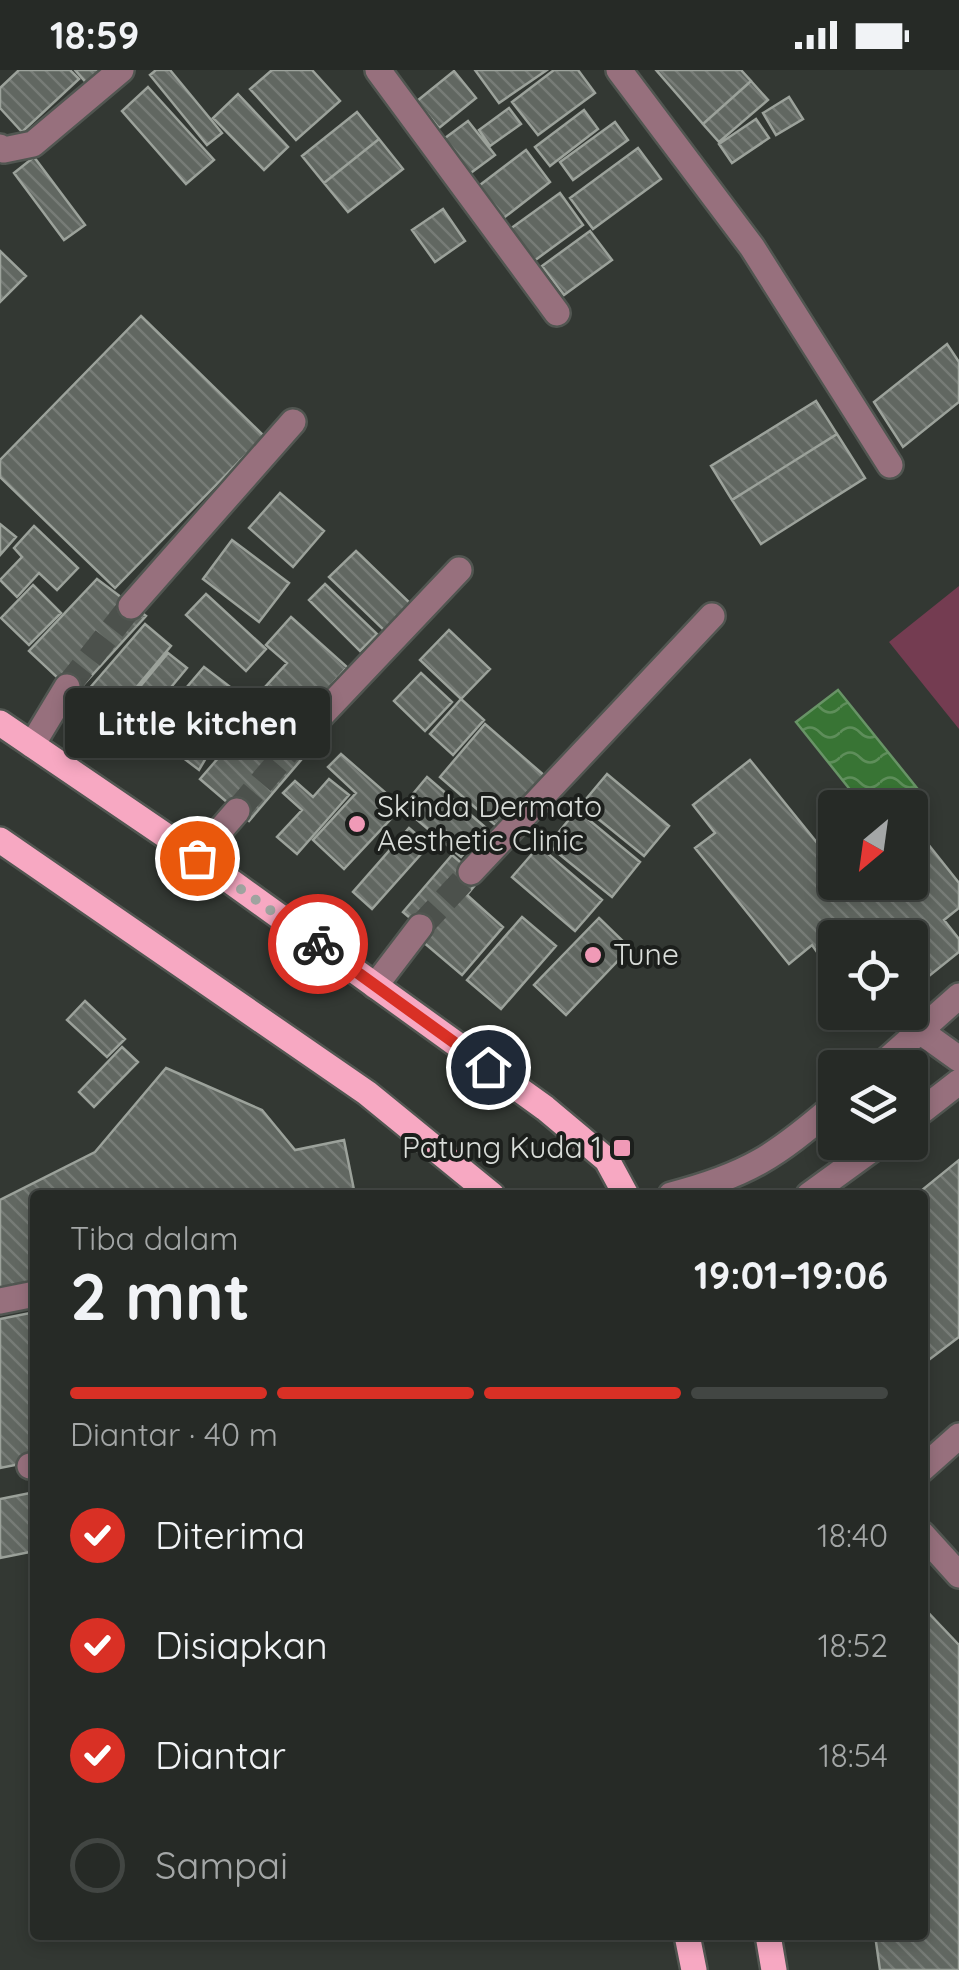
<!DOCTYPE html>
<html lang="id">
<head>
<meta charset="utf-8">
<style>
  body { margin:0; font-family:Quicksand,sans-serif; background:#2e322e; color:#f1f3f6; height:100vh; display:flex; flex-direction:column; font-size:38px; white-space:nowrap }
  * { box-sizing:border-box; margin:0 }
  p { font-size:32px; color:#a4a7a7 }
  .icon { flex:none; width:55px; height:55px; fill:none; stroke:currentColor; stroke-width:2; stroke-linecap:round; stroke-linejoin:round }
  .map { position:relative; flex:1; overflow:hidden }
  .panel { position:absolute; left:30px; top:1120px; width:898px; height:750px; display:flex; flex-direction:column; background:#262a26; border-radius:10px; box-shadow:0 5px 15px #0003,0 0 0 2px #424643 }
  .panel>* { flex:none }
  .needle { width:65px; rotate:209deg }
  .controls { position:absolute; left:818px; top:720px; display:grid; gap:20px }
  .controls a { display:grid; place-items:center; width:110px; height:110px; border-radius:10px; background:#262a26; box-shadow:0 5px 15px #0003,0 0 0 2px #424643; font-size:50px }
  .pin { position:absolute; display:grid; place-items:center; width:85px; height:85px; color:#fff; margin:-42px; border:5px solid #fff; border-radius:50%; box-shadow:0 2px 10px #0007 }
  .courier { position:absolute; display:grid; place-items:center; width:100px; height:100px; margin:-50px; border:8px solid #d93025; border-radius:50%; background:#fff; color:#222; box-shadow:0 2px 12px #0007 }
  .bubble { position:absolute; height:70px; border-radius:10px; background:#262a26; box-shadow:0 5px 15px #0003,0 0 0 2px #424643; font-size:32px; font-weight:800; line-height:70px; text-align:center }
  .summary em { font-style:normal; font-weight:800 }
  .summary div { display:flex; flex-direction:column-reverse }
  .summary { display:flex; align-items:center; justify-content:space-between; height:170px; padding:0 40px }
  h1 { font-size:65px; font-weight:800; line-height:75px }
  .bar { display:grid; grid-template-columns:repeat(4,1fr); gap:15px 10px; align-content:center; height:120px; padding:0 40px }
  .bar i { height:12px; border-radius:8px; background:#424643 }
  .bar .current { background:#d93025 }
  .bar p { grid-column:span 4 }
  ol { padding:0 40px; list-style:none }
  li { display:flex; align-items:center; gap:30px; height:110px }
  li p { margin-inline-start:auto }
  li .icon { padding:10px; border-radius:50%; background:#d93025; color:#fff; stroke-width:4 }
  li:last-child { color:#a4a7a7 }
  li i { width:55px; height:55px; border:5px solid #424643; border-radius:50% }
  .status { display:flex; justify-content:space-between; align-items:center; height:70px; padding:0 50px; background:#262a26; direction:ltr }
  .status svg { height:28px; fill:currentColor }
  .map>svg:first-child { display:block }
  .pitch { fill:#743c51 }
  .water { fill:url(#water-waves); stroke:#689466; stroke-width:2.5 }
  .building { fill:url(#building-back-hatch); stroke:#9ca29b; stroke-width:2.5 }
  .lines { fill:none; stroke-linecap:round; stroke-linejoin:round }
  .minor-tunnel { stroke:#4c514c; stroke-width:25; stroke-dasharray:25 12; stroke-linecap:butt }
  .minor-casing { stroke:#515651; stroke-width:30 }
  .major-casing { stroke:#515651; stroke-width:30 }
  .minor { stroke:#97707d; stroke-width:25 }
  .major { stroke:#f7a8c2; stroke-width:25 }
  .done { stroke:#9fa39f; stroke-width:10; stroke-dasharray:0 18 }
  .route { stroke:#d93025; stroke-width:12 }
  .poi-dot { fill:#f09ab7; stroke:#1c1f1c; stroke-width:4 }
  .labels { text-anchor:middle; stroke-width:8; stroke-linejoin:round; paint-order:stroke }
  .poi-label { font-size:30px; fill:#d9ddd9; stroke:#1c1f1c; text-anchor:start }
</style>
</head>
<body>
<div class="status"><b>18:59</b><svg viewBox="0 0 49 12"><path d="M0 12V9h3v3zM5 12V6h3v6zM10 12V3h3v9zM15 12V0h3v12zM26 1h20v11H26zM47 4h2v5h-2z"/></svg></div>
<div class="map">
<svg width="959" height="1900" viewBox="0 0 959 1900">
  <defs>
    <pattern id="water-waves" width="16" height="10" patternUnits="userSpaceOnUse" patternTransform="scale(2.5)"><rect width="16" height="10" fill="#387434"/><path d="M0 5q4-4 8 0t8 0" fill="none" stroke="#5e8e5a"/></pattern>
    <pattern id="building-back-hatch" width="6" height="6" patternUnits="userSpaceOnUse" patternTransform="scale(2.5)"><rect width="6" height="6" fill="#616761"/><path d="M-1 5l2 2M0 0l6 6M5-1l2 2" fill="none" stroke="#777c77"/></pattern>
  </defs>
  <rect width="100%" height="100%" fill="#333833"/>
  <!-- pitch -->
  <path class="pitch" d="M 959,516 L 959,659 L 889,572 Z"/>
  <!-- water -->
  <path class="water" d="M 838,620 L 925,728 L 910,740 L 864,737 L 796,652 Z"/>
  <!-- building -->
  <path class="building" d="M 19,0 L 70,0 L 79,9 L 22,62 L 0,38 L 0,18 Z
    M 75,0 L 110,0 L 90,17 Z
    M 156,0 L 170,0 L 222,63 L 207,75 L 150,5 Z
    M 272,0 L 312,0 L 340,31 L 296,70 L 250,19 Z
    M 475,0 L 547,0 L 499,33 Z
    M 554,0 L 578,0 L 595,23 L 538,65 L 512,32 Z
    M 656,0 L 741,0 L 751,11 L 703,54 Z
    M 454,1 L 476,28 L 439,58 L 417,31 Z
    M 751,11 L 768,30 L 719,72 L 703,54 Z
    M 148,17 L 214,90 L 186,114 L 122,41 Z
    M 238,24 L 288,77 L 264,100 L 213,48 Z
    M 789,27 L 803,49 L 776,65 L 763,43 Z
    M 509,38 L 521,54 L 490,76 L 479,60 Z
    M 584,40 L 598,59 L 550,96 L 535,77 Z
    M 357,42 L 379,69 L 324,113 L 302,86 Z
    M 756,49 L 769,68 L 732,93 L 719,74 Z
    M 468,51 L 495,85 L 468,105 L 441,71 Z
    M 615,52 L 628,70 L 573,110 L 560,92 Z
    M 379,69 L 403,99 L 348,142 L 324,113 Z
    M 638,78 L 661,109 L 593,159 L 570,128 Z
    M 526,80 L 550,112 L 501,150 L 476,118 Z
    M 34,87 L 85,155 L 64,170 L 14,103 Z
    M 560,123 L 583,155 L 534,191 L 510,159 Z
    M 443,139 L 465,171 L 435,192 L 412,160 Z
    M 590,161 L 612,190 L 564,225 L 542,196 Z
    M 0,181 L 26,206 L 0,232 Z
    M 141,246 L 264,366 L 115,518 L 0,407 L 0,390 Z
    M 947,274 L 959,292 L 959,332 L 903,377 L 874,332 Z
    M 816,331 L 837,364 L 732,430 L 711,396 Z
    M 837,364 L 865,408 L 761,474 L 732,430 Z
    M 280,423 L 324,461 L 293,497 L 249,458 Z
    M 0,454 L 16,467 L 0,485 Z
    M 34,456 L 78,498 L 57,520 L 39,503 L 17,527 L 0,510 L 22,487 L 14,478 Z
    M 232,470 L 289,513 L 259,552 L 203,509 Z
    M 356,481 L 413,536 L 387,563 L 329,507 Z
    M 97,509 L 146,546 L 75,624 L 29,581 Z
    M 325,514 L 377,564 L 360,581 L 309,530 Z
    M 33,515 L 61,543 L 29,575 L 1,548 Z
    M 206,524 L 266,579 L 246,601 L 186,545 Z
    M 291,547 L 347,597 L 302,648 L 266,616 L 287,593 L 266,575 Z
    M 145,554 L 171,576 L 109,650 L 82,627 Z
    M 449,560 L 490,599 L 461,629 L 420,590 Z
    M 168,583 L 187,598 L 133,663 L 114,648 Z
    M 204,597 L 242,626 L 199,700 L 169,677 L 159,688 L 140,672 Z
    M 421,603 L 452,632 L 425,661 L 394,631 Z
    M 461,629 L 484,650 L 453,685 L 430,664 Z
    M 259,641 L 307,683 L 249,751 L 200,709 Z
    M 485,654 L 546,707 L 501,760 L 440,707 Z
    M 341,684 L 402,737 L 344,799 L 313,770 L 356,723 L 328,697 Z
    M 750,690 L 835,795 L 835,812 L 849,812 L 853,818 L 860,812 L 910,812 L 910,773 L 920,764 L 959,813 L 959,838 L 944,850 L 959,869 L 959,882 L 914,918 L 910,913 L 910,868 L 835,868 L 835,896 L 827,896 L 812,875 L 789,894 L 695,778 L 715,763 L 693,735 Z
    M 607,704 L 669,756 L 644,786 L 581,735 Z
    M 427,707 L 486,758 L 461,787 L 402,737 Z
    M 329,709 L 349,725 L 297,784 L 277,767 L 302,740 L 283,723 L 295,711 L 313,727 Z
    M 577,740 L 640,792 L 612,827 L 548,775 Z
    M 409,758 L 429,775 L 372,839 L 353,822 Z
    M 539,776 L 602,830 L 575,861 L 512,807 Z
    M 452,785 L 480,809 L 467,825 L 503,857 L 462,905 L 422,871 L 428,863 L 403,842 Z
    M 522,847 L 556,876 L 501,939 L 467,910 Z
    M 599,848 L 630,878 L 566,945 L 534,915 Z
    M 85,931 L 125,969 L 107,987 L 67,950 Z
    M 122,977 L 138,992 L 94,1037 L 79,1022 Z
    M 166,998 L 262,1040 L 295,1080 L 344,1070 L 355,1125 L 35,1125 L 35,1211 L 0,1218 L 0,1130 L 95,1082 Z
    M 959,1090 L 959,1267 L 922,1295 L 922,1125 L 916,1125 Z
    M 35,1242 L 35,1391 L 0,1398 L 0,1249 Z
    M 35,1422 L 35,1481 L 0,1488 L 0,1429 Z
    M 922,1536 L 959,1575 L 959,1900 L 880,1900 L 875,1865 L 922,1865 Z"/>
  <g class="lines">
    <!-- minor-tunnel -->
    <path class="minor-tunnel" d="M 67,617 L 131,536
      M 237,741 L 295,673
      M 420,857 L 471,802"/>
    <!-- minor casing -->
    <g class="minor-casing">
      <path id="minor" d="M 378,0 L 557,243
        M 619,0 L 752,177 L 890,395
        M 0,77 L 4,80 L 33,74 L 121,0
        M 131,536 L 293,352
        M 295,673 L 459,500
        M 32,675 L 67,617
        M 197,787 L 237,741
        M 471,802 L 712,546
        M 375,916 L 420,857
        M 920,961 L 959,989
        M 878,998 L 959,926
        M 910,1050 L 959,1012
        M 671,1125 C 748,1105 776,1086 835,1035
        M 809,1125 L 882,1072
        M 0,1231 L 35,1224
        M 30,1396 L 35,1395
        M 922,1399 L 959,1366
        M 922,1464 L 959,1505"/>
    </g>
    <!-- major casing -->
    <g class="major-casing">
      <path id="major" d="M 0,653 L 197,787 L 545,1038 L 607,1090 L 626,1125
        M 0,770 L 367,1023 L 492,1125
        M 687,1865 L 694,1900
        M 768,1865 L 774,1900"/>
    </g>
    <!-- minor -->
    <use href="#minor" class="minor"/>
    <!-- major -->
    <use href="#major" class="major"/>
  </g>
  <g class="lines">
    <!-- done -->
    <path class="done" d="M 197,788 L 318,874"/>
    <!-- route -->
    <path class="route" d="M 318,874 L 488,997"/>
  </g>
  <!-- markers -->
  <g class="poi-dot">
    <circle cx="357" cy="754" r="10"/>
    <circle cx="593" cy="885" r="10"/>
    <rect x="612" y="1068" width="20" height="20" rx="5"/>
  </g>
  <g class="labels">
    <!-- poi labels -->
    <g class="poi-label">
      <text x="377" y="747">Skinda Dermato<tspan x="377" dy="34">Aesthetic Clinic</tspan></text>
      <text x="613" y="895">Tune</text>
      <text x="602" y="1088" text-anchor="end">Patung Kuda 1</text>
    </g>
  </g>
</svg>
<div class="controls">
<a><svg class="needle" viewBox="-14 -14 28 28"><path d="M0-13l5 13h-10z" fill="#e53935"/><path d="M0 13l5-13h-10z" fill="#a4a7a7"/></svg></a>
<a><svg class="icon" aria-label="locate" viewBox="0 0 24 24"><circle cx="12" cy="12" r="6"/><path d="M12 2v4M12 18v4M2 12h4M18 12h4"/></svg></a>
<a><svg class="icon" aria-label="layers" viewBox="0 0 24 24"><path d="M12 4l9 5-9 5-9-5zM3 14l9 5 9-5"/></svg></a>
</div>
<div class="pin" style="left:197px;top:788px;background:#ea580c"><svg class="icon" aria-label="bag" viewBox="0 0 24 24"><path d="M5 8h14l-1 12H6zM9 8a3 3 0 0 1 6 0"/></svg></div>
<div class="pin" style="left:488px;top:997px;background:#1f2937"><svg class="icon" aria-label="home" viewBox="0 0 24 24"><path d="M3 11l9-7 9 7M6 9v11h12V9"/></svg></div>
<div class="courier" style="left:318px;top:874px"><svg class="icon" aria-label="bike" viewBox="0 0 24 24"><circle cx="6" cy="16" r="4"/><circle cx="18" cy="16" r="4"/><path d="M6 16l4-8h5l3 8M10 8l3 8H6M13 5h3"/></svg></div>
<div class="bubble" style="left:65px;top:618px;width:265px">Little kitchen</div>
<section class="panel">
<div class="summary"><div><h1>2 mnt</h1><p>Tiba dalam</p></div><em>19:01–19:06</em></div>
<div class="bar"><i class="current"></i><i class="current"></i><i class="current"></i><i></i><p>Diantar · 40 m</p></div>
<ol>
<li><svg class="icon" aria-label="check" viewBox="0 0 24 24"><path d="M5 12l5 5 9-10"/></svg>Diterima<p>18:40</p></li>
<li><svg class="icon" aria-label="check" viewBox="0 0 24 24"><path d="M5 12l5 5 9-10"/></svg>Disiapkan<p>18:52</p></li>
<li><svg class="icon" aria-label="check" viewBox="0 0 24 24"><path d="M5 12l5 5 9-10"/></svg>Diantar<p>18:54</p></li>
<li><i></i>Sampai</li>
</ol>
</section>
</div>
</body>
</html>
